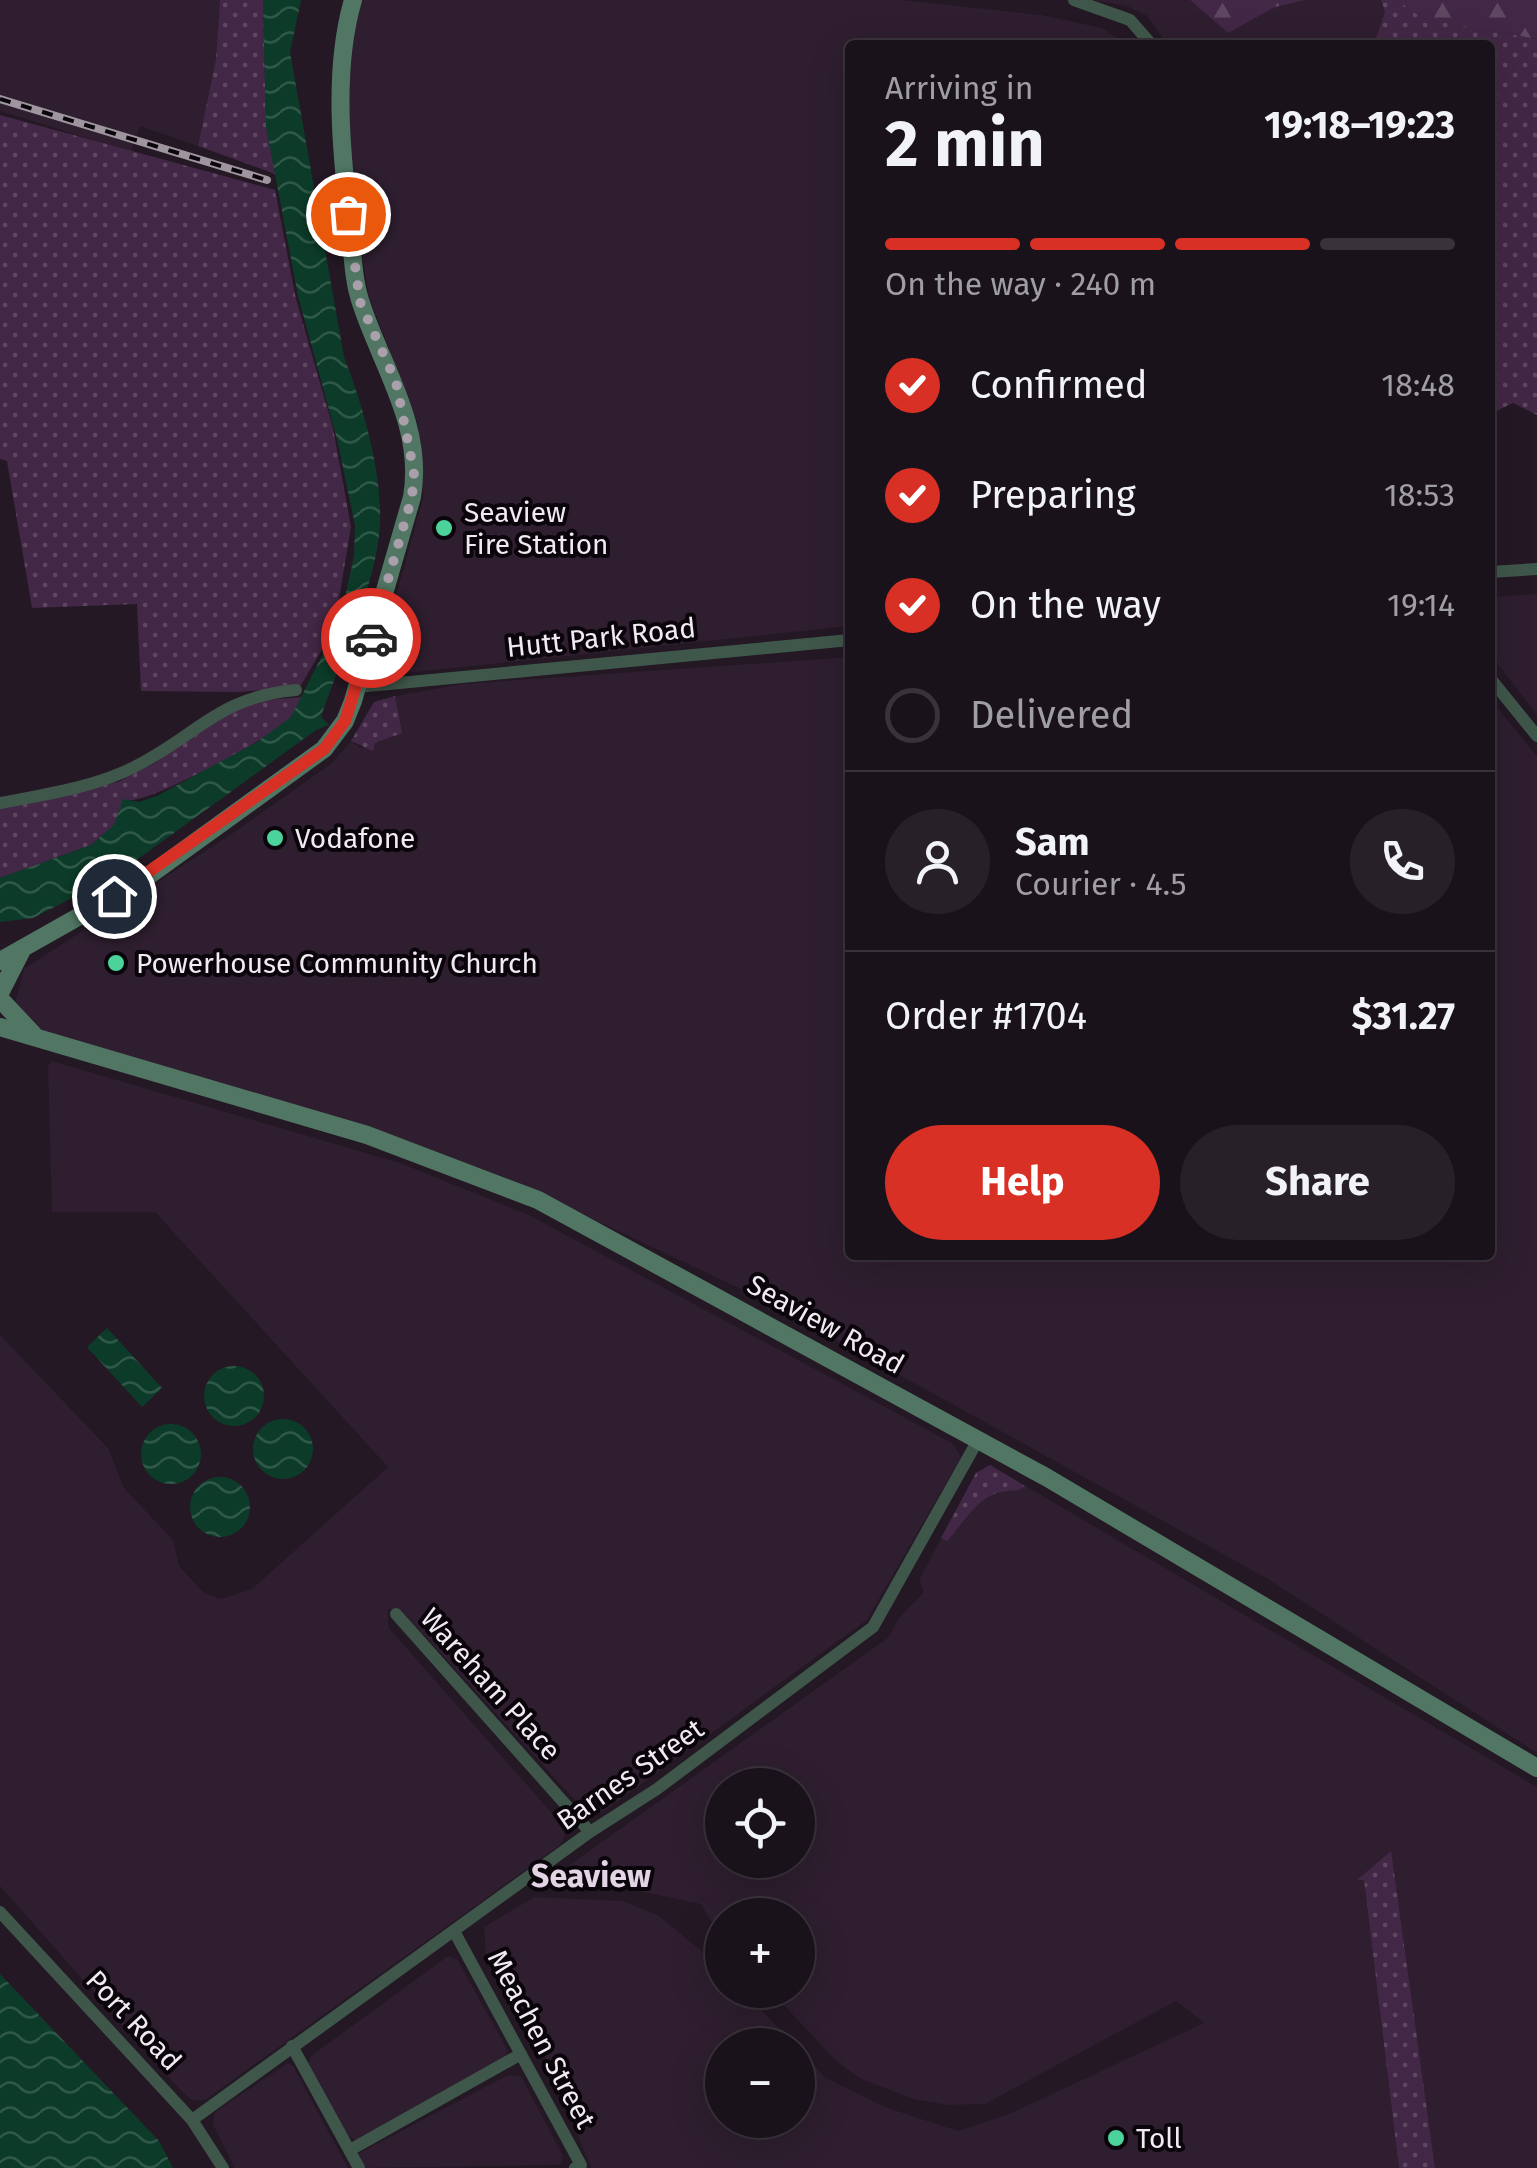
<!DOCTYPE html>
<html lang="en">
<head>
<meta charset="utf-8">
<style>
  body { margin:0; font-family:"Fira Sans",sans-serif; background:#272028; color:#f1f3f6; height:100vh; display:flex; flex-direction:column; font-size:38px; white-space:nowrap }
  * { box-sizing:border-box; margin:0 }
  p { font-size:32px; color:#9f9ea3 }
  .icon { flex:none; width:55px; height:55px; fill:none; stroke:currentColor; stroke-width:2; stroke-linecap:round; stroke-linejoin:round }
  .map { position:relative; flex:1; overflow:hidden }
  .side { position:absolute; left:845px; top:40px; width:650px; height:1220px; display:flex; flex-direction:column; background:#1a121b; border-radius:10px; box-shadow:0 10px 40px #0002,0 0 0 2px #38323a }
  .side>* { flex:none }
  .fabs { position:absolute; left:705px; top:1768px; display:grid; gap:20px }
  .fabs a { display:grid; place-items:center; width:110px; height:110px; border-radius:50%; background:#1a121b; box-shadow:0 10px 40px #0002,0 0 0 2px #38323a; font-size:50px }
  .pin { position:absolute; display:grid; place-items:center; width:85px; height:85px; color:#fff; margin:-42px; border:5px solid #fff; border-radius:50%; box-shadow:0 2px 10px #0007 }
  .courier { position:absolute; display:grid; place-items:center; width:100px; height:100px; margin:-50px; border:8px solid #d93025; border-radius:50%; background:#fff; color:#222; box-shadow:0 2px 12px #0007 }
  .headline em { font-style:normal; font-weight:700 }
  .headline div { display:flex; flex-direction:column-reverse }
  .headline { display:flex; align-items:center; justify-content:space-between; height:170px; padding:0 40px }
  h1 { font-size:65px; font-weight:700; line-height:75px }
  .bar { display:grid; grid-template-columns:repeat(4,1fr); gap:15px 10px; align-content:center; height:120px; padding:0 40px }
  .bar i { height:12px; border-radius:8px; background:#38323a }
  .bar .active { background:#d93025 }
  .bar p { grid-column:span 4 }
  .line { display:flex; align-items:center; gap:25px; padding:0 40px; border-top:2px solid #38323a }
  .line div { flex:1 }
  .round { display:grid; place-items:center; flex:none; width:105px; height:105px; border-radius:52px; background:#272028 }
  ol { padding:0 40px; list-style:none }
  li { display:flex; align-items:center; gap:30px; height:110px }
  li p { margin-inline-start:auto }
  li .icon { padding:10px; border-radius:50%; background:#d93025; color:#fff; stroke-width:4 }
  li:last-child { color:#9f9ea3 }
  li i { width:55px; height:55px; border:5px solid #38323a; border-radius:50% }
  .primary-button { display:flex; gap:20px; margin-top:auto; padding:20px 40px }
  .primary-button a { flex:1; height:115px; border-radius:60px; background:#d93025; color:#fff; font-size:40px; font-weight:700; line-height:115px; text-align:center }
  .primary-button a+a { background:#272028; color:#f1f3f6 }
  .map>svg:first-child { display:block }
  .built { fill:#2e1e2f; fill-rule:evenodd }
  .green { fill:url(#green-dots) }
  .forest { fill:url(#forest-firs) }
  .water { fill:url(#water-waves) }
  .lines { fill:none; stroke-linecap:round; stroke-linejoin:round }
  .minor { stroke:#3f574a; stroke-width:12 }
  .secondary { stroke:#517764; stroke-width:18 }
  .rail-casing { stroke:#9e959f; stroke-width:8 }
  .rail { stroke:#0a050a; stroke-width:4; stroke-dasharray:11; stroke-linecap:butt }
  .done { stroke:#aaa0ab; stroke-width:10; stroke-dasharray:0 18 }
  .route { stroke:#d93025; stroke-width:12 }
  .poi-dot { fill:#4cd39b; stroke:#0a050a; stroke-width:4 }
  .labels { text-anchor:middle; stroke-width:8; stroke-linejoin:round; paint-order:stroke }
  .poi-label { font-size:28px; fill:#f2eaf3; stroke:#0a050a; text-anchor:start }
  .street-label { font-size:28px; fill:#f2eaf3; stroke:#0a050a }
  .quarter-label { font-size:32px; font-weight:bold; fill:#e3d4e5; stroke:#0a050a }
</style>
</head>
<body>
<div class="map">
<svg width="1537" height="2168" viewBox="0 0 1537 2168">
  <defs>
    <pattern id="green-dots" width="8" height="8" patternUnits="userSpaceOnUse" patternTransform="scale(2.5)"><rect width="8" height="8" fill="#432746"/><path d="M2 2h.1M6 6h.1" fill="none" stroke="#5f4661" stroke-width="1.8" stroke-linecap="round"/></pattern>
    <pattern id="forest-firs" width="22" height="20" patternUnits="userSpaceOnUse" patternTransform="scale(2.5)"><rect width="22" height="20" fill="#432746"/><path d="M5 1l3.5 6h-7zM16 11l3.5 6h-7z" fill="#5f4661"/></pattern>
    <pattern id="water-waves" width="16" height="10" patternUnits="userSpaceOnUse" patternTransform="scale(2.5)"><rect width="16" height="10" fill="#0c3c29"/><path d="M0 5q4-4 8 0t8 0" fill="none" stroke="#305848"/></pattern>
  </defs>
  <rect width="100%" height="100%" fill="#231824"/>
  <!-- built -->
  <path class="built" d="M 0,0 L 220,0 L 216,59 L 198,146 L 140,126 L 131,152 L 0,111 Z
    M 362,0 L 901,0 L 1042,15 L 1102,28 L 1127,45 L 850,45 L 850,626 L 387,675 L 381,670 L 379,657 L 423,498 L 423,476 L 418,423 L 369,297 L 345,153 L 353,25 Z
    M 1093,0 L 1190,0 L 1228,33 L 1275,7 L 1306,0 L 1381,0 L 1385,12 L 1379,41 L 1374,45 L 1168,45 L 1147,16 L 1127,6 Z
    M 1537,594 L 1537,715 L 1490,654 L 1490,597 Z
    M 850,657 L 850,1255 L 1490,1255 L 1490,699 L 1537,756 L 1537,1753 L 1268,1579 L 764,1300 L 504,1177 L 406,1140 L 35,1030 L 14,1006 L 24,969 L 239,829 L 332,763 L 351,741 L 361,748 L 401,733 L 395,696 L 463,684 Z
    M 52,1061 L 400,1163 L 529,1215 L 952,1443 L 961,1457 L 867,1620 L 603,1812 L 585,1811 L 400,1609 L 388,1609 L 388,1627 L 564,1827 L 565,1836 L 560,1845 L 205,2100 L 192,2100 L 183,2093 L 0,1886 L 0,1335 L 108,1448 L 124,1488 L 173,1540 L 179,1566 L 204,1593 L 221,1599 L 252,1589 L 388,1467 L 155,1212 L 52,1212 L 48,1066 Z
    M 990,1465 L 1537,1787 L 1537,2168 L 1435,2168 L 1390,1852 L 1358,1880 L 1364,1880 L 1399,2168 L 591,2168 L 547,2061 L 486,1957 L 484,1927 L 534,1897 L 623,1901 L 659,1916 L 722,1968 L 722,1990 L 743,1990 L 794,2045 L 722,2045 L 722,2120 L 798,2120 L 798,2048 L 826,2078 L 885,2107 L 958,2131 L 1009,2114 L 1204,2023 L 1176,2001 L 985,2104 L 947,2105 L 913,2099 L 861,2079 L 836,2061 L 770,1990 L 798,1990 L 798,1915 L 722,1915 L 722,1939 L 701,1904 L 557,1874 L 889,1637 L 898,1619 L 924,1592 L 919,1580 L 976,1473 ZM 722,1785 L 798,1785 L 798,1860 L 722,1860 Z
    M 448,1956 L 457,1959 L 507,2049 L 506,2058 L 357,2141 L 346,2135 L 308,2065 L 311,2056 Z
    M 288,2063 L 293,2066 L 348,2168 L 235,2168 L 213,2124 L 215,2112 Z
    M 508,2075 L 521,2076 L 563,2156 L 560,2165 L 361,2168 L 359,2153 Z"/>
  <!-- green -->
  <path class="green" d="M 220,0 L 263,0 L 266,126 L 275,174 L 198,146 L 216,59 Z
    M 1381,0 L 1397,0 L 1424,19 L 1537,39 L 1537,415 L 1513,403 L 1490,414 L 1490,45 L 1374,45 L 1385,12 Z
    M 0,115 L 275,190 L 296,299 L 333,428 L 351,527 L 334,629 L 300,687 L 239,692 L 141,691 L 137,604 L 32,608 L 7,461 L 0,459 Z
    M 395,696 L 402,733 L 375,743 L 373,751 L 351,741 L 374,702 Z
    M 302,697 C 299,703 295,712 290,718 C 274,736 150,803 129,800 L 114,825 L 91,845 L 0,878 L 0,807 L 118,782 L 155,763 L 228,711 L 254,701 Z
    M 990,1465 L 1025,1486 C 1015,1494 1006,1489 994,1494 C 974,1502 961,1526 947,1541 L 941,1538 L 976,1473 Z
    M 1391,1851 L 1435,2168 L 1399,2168 L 1364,1880 L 1357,1880 Z"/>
  <!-- forest -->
  <path class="forest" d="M 1190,0 L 1306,0 L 1275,7 L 1228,33 Z
    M 1397,0 L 1537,0 L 1537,39 L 1423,19 Z"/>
  <!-- water -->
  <path class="water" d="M 263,0 L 301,0 L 290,52 L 344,357 C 363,406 382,471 380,524 C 377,583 340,660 321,717 L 329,725 L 316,730 L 113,877 L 33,918 L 0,922 L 0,878 L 91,845 L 114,825 L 123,799 L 139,802 L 157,796 L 257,742 L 291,717 L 340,620 L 354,556 L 355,525 L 337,439 L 298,296 L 266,126 Z
    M 107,1328 L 162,1388 L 142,1407 L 87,1347 Z
    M204 1396a30 30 0 1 1 60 0a30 30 0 1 1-60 0Z
    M253 1449a30 30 0 1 1 60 0a30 30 0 1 1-60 0Z
    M141 1454a30 30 0 1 1 60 0a30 30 0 1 1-60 0Z
    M190 1507a30 30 0 1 1 60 0a30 30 0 1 1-60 0Z
    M 0,1974 L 159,2141 L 173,2168 L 0,2168 Z"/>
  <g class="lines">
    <!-- minor -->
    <path class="minor" d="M 1074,0 L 1130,20 L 1152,45
      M 1490,572 L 1537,569
      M 1490,678 L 1537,736
      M 357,687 L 850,640
      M 0,803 C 43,795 97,787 136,766 C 199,734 218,697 296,690
      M 396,1614 L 590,1832
      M 0,1912 L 192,2120 L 223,2168
      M 454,1931 L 581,2165 L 575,2168
      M 292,2046 L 359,2168
      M 192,2120 L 590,1832 L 657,1789 L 873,1627 L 978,1440
      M 350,2150 L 521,2054"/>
    <!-- secondary -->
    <path class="secondary" d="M 0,961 L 140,882 L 324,749 L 345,721 L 353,701 L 412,497 C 424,427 383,369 362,306 C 353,282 353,255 350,230 C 342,157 332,72 353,0
      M 0,993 L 21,952
      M 0,999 L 33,1034
      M 0,1027 L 367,1135 L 538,1200 L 1046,1477 L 1537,1768"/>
    <!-- rail casing -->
    <g class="rail-casing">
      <path id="rail" d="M 0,99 L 267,180"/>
    </g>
    <!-- rail -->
    <use href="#rail" class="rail"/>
  </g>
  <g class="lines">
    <!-- done -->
    <path class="done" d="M 348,214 L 360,302 L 396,382 L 414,472 L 412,497 L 371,638"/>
    <!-- route -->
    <path class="route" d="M 114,896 L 324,749 L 345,721 L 371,638"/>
  </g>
  <!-- markers -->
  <g class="poi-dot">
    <circle cx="444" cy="528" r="10"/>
    <circle cx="275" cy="838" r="10"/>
    <circle cx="116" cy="963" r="10"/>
    <circle cx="1116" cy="2138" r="10"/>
  </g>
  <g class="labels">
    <!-- poi labels -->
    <g class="poi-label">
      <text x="464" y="522">Seaview<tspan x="464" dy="32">Fire Station</tspan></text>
      <text x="295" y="848">Vodafone</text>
      <text x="136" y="973">Powerhouse Community Church</text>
      <text x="1136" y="2148">Toll</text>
    </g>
    <!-- street labels -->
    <g class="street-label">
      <text transform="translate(601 637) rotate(-6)" y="10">Hutt Park Road</text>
      <text transform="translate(826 1324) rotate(29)" y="10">Seaview Road</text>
      <text transform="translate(491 1684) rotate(48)" y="10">Wareham Place</text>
      <text transform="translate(630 1774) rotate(-35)" y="10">Barnes Street</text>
      <text transform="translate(134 2020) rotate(47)" y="10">Port Road</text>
      <text transform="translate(542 2039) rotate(62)" y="10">Meachen Street</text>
    </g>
    <!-- quarter labels -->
    <g class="quarter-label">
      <text x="591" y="1887">Seaview</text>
    </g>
  </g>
</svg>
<div class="fabs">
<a><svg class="icon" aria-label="locate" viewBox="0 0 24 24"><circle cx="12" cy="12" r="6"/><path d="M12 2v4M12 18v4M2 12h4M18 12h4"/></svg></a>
<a>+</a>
<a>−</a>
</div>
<div class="pin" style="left:348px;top:214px;background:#ea580c"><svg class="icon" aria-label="bag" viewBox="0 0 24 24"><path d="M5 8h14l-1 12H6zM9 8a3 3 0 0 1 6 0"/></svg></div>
<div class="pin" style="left:114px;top:896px;background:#1f2937"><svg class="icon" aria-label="home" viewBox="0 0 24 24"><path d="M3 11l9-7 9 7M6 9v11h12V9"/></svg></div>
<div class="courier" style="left:371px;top:638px"><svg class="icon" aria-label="car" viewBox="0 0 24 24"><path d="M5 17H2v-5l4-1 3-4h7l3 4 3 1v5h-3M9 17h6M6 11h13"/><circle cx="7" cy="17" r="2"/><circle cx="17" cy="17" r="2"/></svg></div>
<section class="side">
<div class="headline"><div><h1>2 min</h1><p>Arriving in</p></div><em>19:18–19:23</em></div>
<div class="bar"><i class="active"></i><i class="active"></i><i class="active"></i><i></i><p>On the way · 240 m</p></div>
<ol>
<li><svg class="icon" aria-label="check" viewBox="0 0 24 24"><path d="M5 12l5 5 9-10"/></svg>Confirmed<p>18:48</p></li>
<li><svg class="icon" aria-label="check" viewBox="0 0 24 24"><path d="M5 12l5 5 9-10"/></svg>Preparing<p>18:53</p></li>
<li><svg class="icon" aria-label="check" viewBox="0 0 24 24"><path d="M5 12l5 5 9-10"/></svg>On the way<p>19:14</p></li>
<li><i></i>Delivered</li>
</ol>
<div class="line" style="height:180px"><a class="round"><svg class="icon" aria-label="person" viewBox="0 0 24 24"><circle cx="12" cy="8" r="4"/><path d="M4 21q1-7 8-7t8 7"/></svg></a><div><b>Sam</b><p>Courier · 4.5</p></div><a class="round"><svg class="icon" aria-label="phone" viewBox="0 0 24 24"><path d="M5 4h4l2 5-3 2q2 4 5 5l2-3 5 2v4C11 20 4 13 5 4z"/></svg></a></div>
<div class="line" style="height:130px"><div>Order #1704</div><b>$31.27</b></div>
<div class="primary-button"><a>Help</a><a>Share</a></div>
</section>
</div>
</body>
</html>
